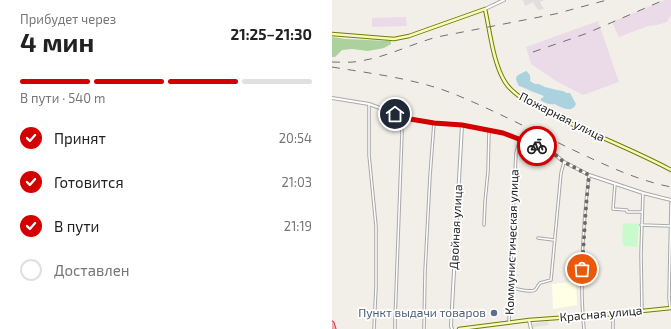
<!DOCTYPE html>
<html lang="ru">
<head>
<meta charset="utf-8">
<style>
  body { margin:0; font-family:"Exo 2",sans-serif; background:#f6f6f6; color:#222; height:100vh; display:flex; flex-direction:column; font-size:15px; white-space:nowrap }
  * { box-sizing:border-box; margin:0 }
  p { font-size:13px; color:#767676 }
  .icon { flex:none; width:22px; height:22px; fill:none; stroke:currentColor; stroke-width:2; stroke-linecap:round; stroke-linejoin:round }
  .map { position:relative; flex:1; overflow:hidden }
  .drawer { display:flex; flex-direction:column; background:#fff; width:332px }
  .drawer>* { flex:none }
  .pin { position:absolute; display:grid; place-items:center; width:34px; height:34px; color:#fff; margin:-17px; border:2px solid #fff; border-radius:50%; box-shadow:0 1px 4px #0007 }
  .courier { position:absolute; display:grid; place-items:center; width:40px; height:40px; margin:-20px; border:3px solid #d40000; border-radius:50%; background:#fff; color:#222; box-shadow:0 1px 5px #0007 }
  .summary em { font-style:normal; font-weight:700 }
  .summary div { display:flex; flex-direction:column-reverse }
  .summary { display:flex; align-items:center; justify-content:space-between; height:68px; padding:0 20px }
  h1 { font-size:26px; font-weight:700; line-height:30px }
  .bar { display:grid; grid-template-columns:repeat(4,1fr); gap:6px 4px; align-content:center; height:48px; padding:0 20px }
  .bar i { height:5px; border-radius:3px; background:#e0e0e0 }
  .bar .selected { background:#d40000 }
  .bar p { grid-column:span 4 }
  ol { padding:0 20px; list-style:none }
  li { display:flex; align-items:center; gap:12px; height:44px }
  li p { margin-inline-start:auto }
  li .icon { padding:4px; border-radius:50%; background:#d40000; color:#fff; stroke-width:4 }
  li:last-child { color:#767676 }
  li i { width:22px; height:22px; border:2px solid #e0e0e0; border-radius:50% }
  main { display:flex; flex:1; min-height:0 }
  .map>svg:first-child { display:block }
  .residential { fill:#e0dfdf }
  .industrial { fill:#ebdbe8 }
  .education { fill:#ffffe5 }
  .forest { fill:#add19e }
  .park { fill:#c8facc }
  .parking { fill:#e2e2e2 }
  .water { fill:#aad3df }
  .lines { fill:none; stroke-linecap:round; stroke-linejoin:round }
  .minor-casing { stroke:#a9a9a9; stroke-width:3.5 }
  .tertiary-casing { stroke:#a9a9a9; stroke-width:4 }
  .secondary-casing { stroke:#707d05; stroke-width:4.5 }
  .trunk-casing { stroke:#dc2a67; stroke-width:5 }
  .minor { stroke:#fff; stroke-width:1.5 }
  .tertiary { stroke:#fff; stroke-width:2 }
  .secondary { stroke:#f7fabf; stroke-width:2.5 }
  .trunk { stroke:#f2b4a3; stroke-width:3 }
  .rail { stroke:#707070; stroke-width:1; stroke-dasharray:8 8; stroke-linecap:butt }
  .done { stroke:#6b6a68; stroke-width:4; stroke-dasharray:0 7.2 }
  .route { stroke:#d40000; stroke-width:5 }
  .service-dot { fill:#5c6f8a; stroke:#fff; stroke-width:1.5 }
  .labels { text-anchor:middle; stroke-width:3.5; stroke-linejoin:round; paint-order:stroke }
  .street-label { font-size:12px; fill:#222; stroke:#fff }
  .service-label { font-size:12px; fill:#4e5e75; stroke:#fff; text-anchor:end }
</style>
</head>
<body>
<main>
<section class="drawer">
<div class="summary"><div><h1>4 мин</h1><p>Прибудет через</p></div><em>21:25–21:30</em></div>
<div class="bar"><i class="selected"></i><i class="selected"></i><i class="selected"></i><i></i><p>В пути · 540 m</p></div>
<ol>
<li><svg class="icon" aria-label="check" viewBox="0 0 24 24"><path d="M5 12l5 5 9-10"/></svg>Принят<p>20:54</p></li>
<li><svg class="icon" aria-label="check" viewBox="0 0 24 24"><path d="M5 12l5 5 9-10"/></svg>Готовится<p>21:03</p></li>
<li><svg class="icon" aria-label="check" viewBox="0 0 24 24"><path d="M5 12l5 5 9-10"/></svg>В пути<p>21:19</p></li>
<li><i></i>Доставлен</li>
</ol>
</section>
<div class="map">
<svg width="339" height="329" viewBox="0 0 339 329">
  <rect width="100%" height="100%" fill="#f2efe9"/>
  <!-- residential -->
  <path class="residential" d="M 191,0 L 212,0 L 208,2 L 212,9 L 206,10 L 201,2 L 193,6 Z"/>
  <!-- industrial -->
  <path class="industrial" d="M 333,0 L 339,0 L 339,15 L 335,22 L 325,25 L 316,26 L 287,37 L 280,22 Z
    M 74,17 L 75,26 L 40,27 L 40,18 Z
    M 266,21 L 287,82 L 251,95 L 224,81 L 199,64 L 194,47 Z"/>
  <!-- education -->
  <path class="education" d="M 239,282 L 244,284 L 245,305 L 221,309 L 220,284 Z"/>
  <!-- forest -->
  <path class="forest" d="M 0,37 L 14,39 L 56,41 L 59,41 L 59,44 L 52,48 L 36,51 L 20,49 L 10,50 L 3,57 L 0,57 Z"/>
  <!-- park -->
  <path class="park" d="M 291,223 L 307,224 L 305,247 L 292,246 L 290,240 Z"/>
  <!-- parking -->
  <path class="parking" d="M 216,321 L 217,325 L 202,327 L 202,329 L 199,329 L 198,324 Z"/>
  <!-- water -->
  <path class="water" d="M 194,71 C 198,74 199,76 198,81 L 203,84 L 207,84 L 213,87 L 225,90 L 231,91 L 235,93 L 238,93 L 244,104 C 243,106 242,108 239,109 C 235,110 227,107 223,104 C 217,105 213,103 208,100 L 212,96 C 208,94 203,93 199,91 C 195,89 191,87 187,86 C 181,75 185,76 194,71 Z"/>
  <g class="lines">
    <!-- minor casing -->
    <g class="minor-casing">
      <path id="minor" d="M 37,104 L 37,155 L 44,226 L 44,287 L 42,329
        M 283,184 L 281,209 L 295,210 L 295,212 L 310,212
        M 152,225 L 153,202 L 156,171 L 157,131
        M 309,225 L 339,226
        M 206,238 L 222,240
        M 178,288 C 184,288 200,294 204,289 C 205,287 206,285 208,283 L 219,280 L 229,173 L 232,162
        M 338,308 L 337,297 L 339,203
        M 310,311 L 309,254 L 311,193
        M 281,314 L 281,329
        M 177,322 L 178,280 L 184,153 L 188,139
        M 63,329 L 63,321 L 70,133 L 69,116
        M 92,329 L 93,272 L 98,176 L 102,123
        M 252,329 C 247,278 251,225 257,175"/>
    </g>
    <!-- tertiary casing -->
    <g class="tertiary-casing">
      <path id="tertiary" d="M 153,9 L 172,0
        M 0,98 L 37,104 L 78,119 L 102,123 L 130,125 L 171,133 L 206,146 L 221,153 L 232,162 L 257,175 L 311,193 L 339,200
        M 197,320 L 199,329
        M 120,329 L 119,326 L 130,125"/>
    </g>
    <!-- secondary casing -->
    <g class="secondary-casing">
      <path id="secondary" d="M 0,34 L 62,39 L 77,36 L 153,9 C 158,31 161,63 173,82 C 185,102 231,120 253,130 C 282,143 311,155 339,170
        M 127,329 L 197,320 L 281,314 L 339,308"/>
    </g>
    <!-- trunk casing -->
    <g class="trunk-casing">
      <path id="trunk" d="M 0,323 L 2,329"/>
    </g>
    <!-- minor -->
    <use href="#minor" class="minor"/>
    <!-- tertiary -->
    <use href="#tertiary" class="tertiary"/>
    <!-- secondary -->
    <use href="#secondary" class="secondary"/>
    <!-- trunk -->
    <use href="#trunk" class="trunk"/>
    <!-- rail -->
    <path class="rail" d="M 201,52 L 253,34 L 332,0
      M 0,62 C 9,62 19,63 28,61 C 55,57 79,44 105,37 L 223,14 L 275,0
      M 0,67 C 42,74 87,79 127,96 C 170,114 211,136 254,156 C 282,169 309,181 339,187"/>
  </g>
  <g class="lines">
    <!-- done -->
    <path class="done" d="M 205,146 L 221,153 L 232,162 L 257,175 L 254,207 L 250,269"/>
    <!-- route -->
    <path class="route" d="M 63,114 L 78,119 L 102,123 L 130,125 L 171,133 L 205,146"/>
  </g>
  <!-- markers -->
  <circle class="service-dot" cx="162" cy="313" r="4"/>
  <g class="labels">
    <!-- street labels -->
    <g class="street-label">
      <text transform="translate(230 117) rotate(27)" y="4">Пожарная улица</text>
      <text transform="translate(124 227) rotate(-87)" y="4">Двойная улица</text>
      <text transform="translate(180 242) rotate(-88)" y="4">Коммунистическая улица</text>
      <text transform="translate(269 314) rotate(-5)" y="4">Красная улица</text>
    </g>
    <!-- service labels -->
    <g class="service-label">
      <text x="154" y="317">Пункт выдачи товаров</text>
    </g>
  </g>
</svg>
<div class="pin" style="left:250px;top:269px;background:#ea580c"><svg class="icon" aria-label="bag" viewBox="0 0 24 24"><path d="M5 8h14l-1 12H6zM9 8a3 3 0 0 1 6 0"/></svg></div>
<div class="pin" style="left:63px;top:114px;background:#1f2937"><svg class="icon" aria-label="home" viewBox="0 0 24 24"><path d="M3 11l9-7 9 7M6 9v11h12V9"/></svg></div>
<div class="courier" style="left:205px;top:146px"><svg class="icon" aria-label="bike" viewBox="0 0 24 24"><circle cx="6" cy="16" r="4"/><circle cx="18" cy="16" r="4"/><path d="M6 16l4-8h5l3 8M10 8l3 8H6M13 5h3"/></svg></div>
</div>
</main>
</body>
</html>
